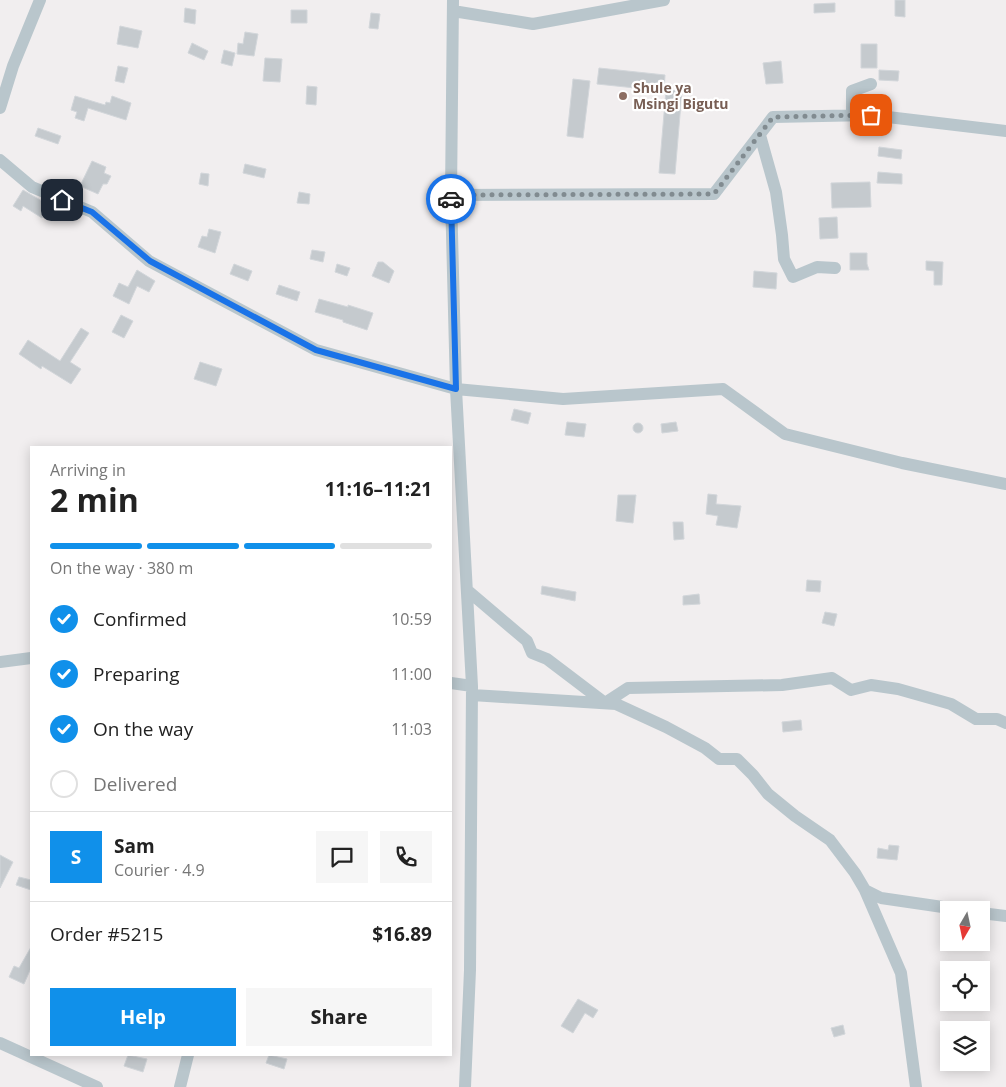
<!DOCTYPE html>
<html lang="en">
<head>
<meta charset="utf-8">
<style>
  body { margin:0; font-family:"Open Sans",sans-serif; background:#f6f6f6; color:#222; height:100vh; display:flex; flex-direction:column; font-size:19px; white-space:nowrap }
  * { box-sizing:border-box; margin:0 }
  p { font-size:16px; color:#767676 }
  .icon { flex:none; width:28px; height:28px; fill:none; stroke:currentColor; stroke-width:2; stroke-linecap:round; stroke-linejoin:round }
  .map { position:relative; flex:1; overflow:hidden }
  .side { position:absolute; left:30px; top:446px; width:422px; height:610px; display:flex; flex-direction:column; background:#fff; border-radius:0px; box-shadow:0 2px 12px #0003 }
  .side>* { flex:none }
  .needle { width:32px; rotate:189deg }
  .tools { position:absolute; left:940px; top:901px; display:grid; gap:10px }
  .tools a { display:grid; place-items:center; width:50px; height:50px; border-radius:0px; background:#fff; box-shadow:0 2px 12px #0003; font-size:25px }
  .pin { position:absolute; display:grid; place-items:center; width:42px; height:42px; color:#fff; margin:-21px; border-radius:10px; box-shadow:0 2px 8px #0006 }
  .courier { position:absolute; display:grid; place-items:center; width:50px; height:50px; margin:-25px; border:4px solid #1a73e8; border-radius:50%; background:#fff; color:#222; box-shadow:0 1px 6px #0007 }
  .summary em { font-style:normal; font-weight:700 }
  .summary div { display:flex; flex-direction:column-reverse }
  .summary { display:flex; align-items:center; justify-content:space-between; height:85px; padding:0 20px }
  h1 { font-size:32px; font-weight:700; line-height:38px }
  .bar { display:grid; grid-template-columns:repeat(4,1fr); gap:8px 5px; align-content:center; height:60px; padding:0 20px }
  .bar i { height:6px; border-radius:4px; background:#e0e0e0 }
  .bar .active { background:#1090ea }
  .bar p { grid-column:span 4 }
  .line { display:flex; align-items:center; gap:12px; padding:0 20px; border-top:1px solid #e0e0e0 }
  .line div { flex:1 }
  .round { display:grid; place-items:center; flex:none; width:52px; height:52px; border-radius:0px; background:#f6f6f6 }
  ol { padding:0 20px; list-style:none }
  li { display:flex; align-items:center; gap:15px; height:55px }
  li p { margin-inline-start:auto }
  li .icon { padding:5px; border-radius:50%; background:#1090ea; color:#fff; stroke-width:4 }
  li:last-child { color:#767676 }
  li i { width:28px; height:28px; border:2px solid #e0e0e0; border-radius:50% }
  .button { display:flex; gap:10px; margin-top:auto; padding:10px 20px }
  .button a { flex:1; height:58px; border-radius:0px; background:#1090ea; color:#fff; font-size:20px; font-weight:700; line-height:58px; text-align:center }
  .button a+a { background:#f6f6f6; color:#222 }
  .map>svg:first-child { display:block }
  .building { fill:#c5cace; stroke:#d2d6da }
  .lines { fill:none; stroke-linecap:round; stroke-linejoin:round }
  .minor { stroke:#b9c6cc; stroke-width:12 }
  .done { stroke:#818b90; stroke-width:5; stroke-dasharray:0 9 }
  .route { stroke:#1a73e8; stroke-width:6 }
  .education-dot { fill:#8d6e63; stroke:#fff; stroke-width:2 }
  .labels { text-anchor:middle; stroke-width:4.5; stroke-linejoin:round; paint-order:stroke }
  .education-label { font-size:14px; font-weight:bold; fill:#785e54; stroke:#fff; text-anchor:start }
</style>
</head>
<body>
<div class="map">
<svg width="1006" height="1087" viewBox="0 0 1006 1087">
  <rect width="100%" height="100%" fill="#f1eeef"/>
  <!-- building -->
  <path class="building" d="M 895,0 L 905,0 L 905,17 L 895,16 Z
    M 835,3 L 835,12 L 814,13 L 814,4 Z
    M 185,8 L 196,10 L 195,24 L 184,22 Z
    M 291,10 L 307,10 L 307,23 L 291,23 Z
    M 371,13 L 380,14 L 378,29 L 369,28 Z
    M 120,26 L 142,31 L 138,48 L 117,44 Z
    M 245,32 L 258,34 L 254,56 L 237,54 L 238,43 L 243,44 Z
    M 192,43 L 208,51 L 204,60 L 188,53 Z
    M 861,44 L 877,44 L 877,68 L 861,68 Z
    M 224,50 L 235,53 L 232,66 L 221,63 Z
    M 265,58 L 282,59 L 280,82 L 263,81 Z
    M 781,61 L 783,83 L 766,84 L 763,63 Z
    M 118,66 L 128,68 L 124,83 L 115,81 Z
    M 599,68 L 665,75 L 664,91 L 597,84 Z
    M 879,70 L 899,71 L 898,81 L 879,80 Z
    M 573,79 L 590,81 L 583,138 L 567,136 Z
    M 307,86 L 317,87 L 316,105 L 306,104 Z
    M 666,90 L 682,91 L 675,174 L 659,173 Z
    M 75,96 L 105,105 L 106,102 L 110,103 L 112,96 L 131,103 L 126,120 L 88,108 L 84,121 L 75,118 L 77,112 L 71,110 Z
    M 38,128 L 61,136 L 58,144 L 35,136 Z
    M 879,147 L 902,150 L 901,159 L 878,156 Z
    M 92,161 L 106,167 L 104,173 L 111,176 L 107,184 L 103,184 L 98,194 L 80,186 Z
    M 245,164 L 266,169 L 264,178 L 243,173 Z
    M 878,172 L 902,174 L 902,184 L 877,183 Z
    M 201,173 L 209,174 L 208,186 L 199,184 Z
    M 870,182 L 871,207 L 832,208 L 831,183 Z
    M 23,190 L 49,205 L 42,218 L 23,206 L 21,211 L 13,206 Z
    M 299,192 L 310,194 L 309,204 L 297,203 Z
    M 837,217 L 838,238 L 820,239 L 819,218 Z
    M 209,229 L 221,232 L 215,253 L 198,247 L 202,236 L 207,237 Z
    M 312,250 L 325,252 L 323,262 L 310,259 Z
    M 850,253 L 867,253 L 867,264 L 869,270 L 850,270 Z
    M 926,261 L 943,262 L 942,285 L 934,285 L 934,271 L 926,270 Z
    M 378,262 L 383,262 L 394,271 L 389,283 L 372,276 Z
    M 234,264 L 252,271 L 248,281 L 230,274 Z
    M 337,264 L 350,268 L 347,276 L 335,272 Z
    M 137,270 L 155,281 L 149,292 L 137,286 L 129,304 L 113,296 L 119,283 L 128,287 Z
    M 754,271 L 777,273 L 776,289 L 753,287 Z
    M 279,285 L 300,292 L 297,301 L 276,294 Z
    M 319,299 L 348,307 L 348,305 L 373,313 L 367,330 L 343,322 L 343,320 L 315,312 Z
    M 121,315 L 133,321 L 124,338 L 112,332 Z
    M 81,328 L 89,333 L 70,362 L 81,369 L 71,384 L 42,366 L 41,369 L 19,354 L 28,340 L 60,361 Z
    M 200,362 L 222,369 L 216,386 L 194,379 Z
    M 514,409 L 531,413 L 528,424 L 511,420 Z
    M 567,422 L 586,424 L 584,437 L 565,435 Z
    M 676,422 L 678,431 L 662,433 L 661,424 Z
    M633 428a5 5 0 1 1 10 0a5 5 0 1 1-10 0Z
    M 708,494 L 717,495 L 716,504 L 741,506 L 737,528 L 716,525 L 718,516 L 706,514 Z
    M 618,495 L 636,495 L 633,523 L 616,521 Z
    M 673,522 L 683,522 L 684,539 L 674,540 Z
    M 807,580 L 821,581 L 820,592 L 806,591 Z
    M 542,586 L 576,592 L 575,601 L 541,594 Z
    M 699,594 L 700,604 L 683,605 L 683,596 Z
    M 825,612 L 837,614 L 834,626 L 822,623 Z
    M 801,720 L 802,730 L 783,732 L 782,722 Z
    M 889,845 L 899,846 L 897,860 L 877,858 L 878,848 L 888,850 Z
    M 0,855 L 13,862 L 0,888 Z
    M 19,877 L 31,880 L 31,890 L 16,885 Z
    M 31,947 L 31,968 L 24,984 L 9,977 L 14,966 L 19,968 Z
    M 578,999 L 598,1010 L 593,1018 L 585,1013 L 573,1033 L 561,1026 Z
    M 843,1025 L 845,1034 L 834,1037 L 831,1028 Z
    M 128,1055 L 147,1059 L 143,1072 L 124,1066 Z
    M 269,1055 L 287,1059 L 284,1069 L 266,1063 Z"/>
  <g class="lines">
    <!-- minor -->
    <path class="minor" d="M 453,0 L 451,195 L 456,389 L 472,686 L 470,970 L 465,1087
      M 453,11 L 533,24 L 664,0
      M 0,108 L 13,66 L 40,0
      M 852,115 L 852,91 L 871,84
      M 760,135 L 776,192 L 782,235 L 784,259 L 793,277 L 817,267 L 835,268
      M 0,160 L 32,187 L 92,212 L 149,261 L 316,350 L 456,389 L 563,399 L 723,389 L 785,434 L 902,463 L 1006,484
      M 451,195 L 714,194 L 773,117 L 871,115 L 1006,131
      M 467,590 L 527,641 L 532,653 L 547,659 L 605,703 L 628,688 L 782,685 L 832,678 L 851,690 L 871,685 L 898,689 L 951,704 L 976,719 L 997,719 L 1006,723
      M 0,662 L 31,658
      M 451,683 L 472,686
      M 472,695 L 616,704 L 666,727 L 705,748 L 719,759 L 737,759 L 753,775 L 768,794 L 795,816 L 830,840 L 855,873 L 865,890 L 881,898 L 963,910
      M 865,890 L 901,973 L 916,1087
      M 981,913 L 1006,916
      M 0,1043 L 97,1087
      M 180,1087 L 188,1055"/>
  </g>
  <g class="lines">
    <!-- done -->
    <path class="done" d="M 451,199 L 451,195 L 714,194 L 773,117 L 871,115"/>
    <!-- route -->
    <path class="route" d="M 62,200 L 92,212 L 150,261 L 316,350 L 456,389 L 451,199"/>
  </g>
  <!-- markers -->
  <circle class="education-dot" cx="623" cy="96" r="5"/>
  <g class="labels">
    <!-- education labels -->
    <g class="education-label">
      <text x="633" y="93">Shule ya<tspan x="633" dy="16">Msingi Bigutu</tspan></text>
    </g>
  </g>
</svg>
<div class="tools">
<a><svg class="needle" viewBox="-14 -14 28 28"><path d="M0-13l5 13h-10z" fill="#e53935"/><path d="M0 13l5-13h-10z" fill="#767676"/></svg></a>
<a><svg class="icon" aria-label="locate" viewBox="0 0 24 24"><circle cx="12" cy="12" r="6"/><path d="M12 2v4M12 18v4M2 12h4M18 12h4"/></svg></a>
<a><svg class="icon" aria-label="layers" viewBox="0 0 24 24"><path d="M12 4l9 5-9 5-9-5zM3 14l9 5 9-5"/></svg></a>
</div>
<div class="pin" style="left:871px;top:115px;background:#ea580c"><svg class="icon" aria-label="bag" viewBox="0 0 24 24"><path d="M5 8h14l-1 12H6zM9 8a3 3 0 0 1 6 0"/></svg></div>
<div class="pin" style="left:62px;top:200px;background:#1f2937"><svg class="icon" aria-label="home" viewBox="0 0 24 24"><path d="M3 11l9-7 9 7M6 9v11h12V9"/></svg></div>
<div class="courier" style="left:451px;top:199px"><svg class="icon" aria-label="car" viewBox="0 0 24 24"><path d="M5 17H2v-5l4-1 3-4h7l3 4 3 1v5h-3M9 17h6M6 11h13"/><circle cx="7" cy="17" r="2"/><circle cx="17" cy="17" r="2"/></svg></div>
<section class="side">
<div class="summary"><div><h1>2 min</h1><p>Arriving in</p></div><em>11:16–11:21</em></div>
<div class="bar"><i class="active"></i><i class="active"></i><i class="active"></i><i></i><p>On the way · 380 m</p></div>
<ol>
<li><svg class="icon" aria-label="check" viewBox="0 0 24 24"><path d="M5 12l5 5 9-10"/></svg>Confirmed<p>10:59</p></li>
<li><svg class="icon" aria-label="check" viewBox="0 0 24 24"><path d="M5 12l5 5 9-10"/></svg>Preparing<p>11:00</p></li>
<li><svg class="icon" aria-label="check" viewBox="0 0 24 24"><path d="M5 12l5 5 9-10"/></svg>On the way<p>11:03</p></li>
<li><i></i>Delivered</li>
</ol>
<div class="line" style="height:90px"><b class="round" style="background:#1090ea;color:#fff">S</b><div><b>Sam</b><p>Courier · 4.9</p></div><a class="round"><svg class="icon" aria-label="chat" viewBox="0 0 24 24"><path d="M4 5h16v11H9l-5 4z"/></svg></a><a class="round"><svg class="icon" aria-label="phone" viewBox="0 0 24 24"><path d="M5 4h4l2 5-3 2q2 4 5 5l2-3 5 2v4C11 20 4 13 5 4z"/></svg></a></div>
<div class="line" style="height:65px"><div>Order #5215</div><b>$16.89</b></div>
<div class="button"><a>Help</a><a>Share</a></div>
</section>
</div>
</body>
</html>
